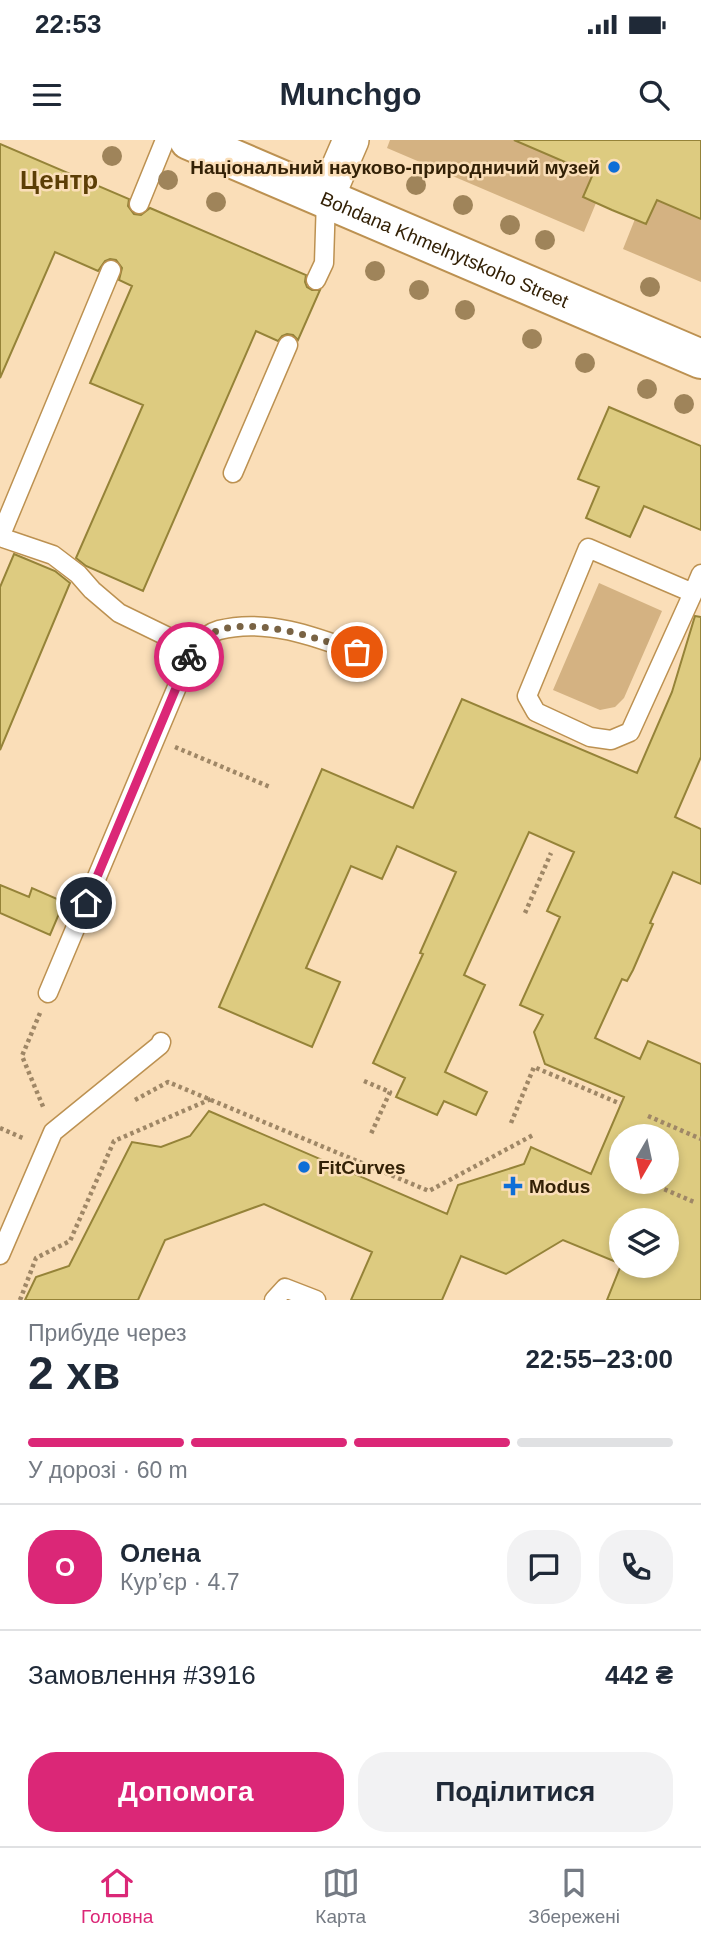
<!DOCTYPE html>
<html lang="uk">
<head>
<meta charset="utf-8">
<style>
  body { margin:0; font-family:Helvetica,sans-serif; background:#f2f2f3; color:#1f2937; height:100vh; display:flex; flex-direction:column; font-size:26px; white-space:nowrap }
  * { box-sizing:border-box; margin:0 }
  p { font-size:23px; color:#747a83 }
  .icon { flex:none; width:38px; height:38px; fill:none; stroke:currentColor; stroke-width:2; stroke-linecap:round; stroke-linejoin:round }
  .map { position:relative; height:1160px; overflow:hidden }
  .side { display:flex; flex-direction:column; background:#fff; flex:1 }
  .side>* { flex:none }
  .needle { width:46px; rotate:189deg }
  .fabs { position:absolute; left:609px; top:984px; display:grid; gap:14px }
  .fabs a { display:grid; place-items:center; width:70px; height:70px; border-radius:50%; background:#fff; box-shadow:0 4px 10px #0003; font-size:35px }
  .pin { position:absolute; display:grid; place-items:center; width:60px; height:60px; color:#fff; margin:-30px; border:4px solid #fff; border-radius:50%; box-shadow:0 2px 7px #0007 }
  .courier { position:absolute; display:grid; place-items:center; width:70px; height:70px; margin:-35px; border:5px solid #db2777; border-radius:50%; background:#fff; color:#222; box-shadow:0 2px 9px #0007 }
  .overview em { font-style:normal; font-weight:700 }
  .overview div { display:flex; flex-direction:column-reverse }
  .overview { display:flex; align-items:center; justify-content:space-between; height:119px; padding:0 28px }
  h1 { font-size:46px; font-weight:700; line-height:52px }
  .bar { display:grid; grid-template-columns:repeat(4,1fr); gap:10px 7px; align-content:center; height:84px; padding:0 28px }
  .bar i { height:9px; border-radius:5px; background:#e0e1e3 }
  .bar .active { background:#db2777 }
  .bar p { grid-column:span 4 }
  .line { display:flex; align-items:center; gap:18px; padding:0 28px; border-top:2px solid #e0e1e3 }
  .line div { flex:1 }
  .round { display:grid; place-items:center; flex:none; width:74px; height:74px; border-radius:28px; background:#f2f2f3 }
  .button { display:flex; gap:14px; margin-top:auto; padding:14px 28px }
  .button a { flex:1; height:80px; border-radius:28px; background:#db2777; color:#fff; font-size:28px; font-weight:700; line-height:80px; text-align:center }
  .button a+a { background:#f2f2f3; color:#1f2937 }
  .status { display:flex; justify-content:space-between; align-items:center; height:49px; padding:0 35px; background:#fff; direction:ltr }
  .status svg { height:19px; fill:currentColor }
  header { display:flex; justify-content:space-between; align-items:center; height:91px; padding:0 28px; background:#fff; font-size:32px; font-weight:700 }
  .dock { display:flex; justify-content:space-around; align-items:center; height:98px; border-top:2px solid #e0e1e3; background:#fff; font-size:19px; color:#747a83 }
  .dock a { display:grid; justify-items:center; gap:4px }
  .dock .active { color:#db2777 }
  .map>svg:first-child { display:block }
  .green { fill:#d4b282 }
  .building { fill:#ddcb80; stroke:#958338; stroke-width:2; fill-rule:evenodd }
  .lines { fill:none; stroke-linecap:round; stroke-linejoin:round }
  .service-casing { stroke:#bc9151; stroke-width:21 }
  .minor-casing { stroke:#bc9151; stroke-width:38 }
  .tertiary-casing { stroke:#bc9151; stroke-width:42 }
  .path { stroke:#9f8766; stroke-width:4.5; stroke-dasharray:3.5 3.5; stroke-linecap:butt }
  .service { stroke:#fff; stroke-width:18 }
  .minor { stroke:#fff; stroke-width:35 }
  .tertiary { stroke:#fff; stroke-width:38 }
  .tree { fill:#9f845a }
  .done { stroke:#796344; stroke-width:7; stroke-dasharray:0 12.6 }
  .route { stroke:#db2777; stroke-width:9 }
  .poi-dot { fill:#0e6ed7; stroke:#fadeb8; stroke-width:2.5 }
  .labels { text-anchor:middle; stroke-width:5; stroke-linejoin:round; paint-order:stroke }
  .poi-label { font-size:19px; font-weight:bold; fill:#332106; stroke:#fadeb8; text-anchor:start }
  .street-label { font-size:19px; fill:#332106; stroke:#fadeb8 }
  .district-label { font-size:26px; font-weight:bold; fill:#5c3e06; stroke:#fadeb8 }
</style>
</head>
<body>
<div class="status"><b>22:53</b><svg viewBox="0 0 49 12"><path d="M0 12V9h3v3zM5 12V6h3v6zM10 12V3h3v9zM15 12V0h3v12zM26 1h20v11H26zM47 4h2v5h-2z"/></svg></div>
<header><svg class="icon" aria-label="menu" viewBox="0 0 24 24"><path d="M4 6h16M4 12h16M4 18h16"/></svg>Munchgo<svg class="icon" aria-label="search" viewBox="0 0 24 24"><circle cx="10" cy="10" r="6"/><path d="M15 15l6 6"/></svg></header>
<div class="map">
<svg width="701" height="1160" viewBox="0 0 701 1160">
  <rect width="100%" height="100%" fill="#fadeb8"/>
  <!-- green -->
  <path class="green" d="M 390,0 L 514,0 L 593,34 L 596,63 L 584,92 L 387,8 Z
    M 657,60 L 701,79 L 701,142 L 623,109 L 635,79 L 646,84 Z
    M 599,443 L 662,471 L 624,558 L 615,567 L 600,570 L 553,550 Z"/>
  <!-- building -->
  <path class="building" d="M 514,0 L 701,0 L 701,79 L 657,60 L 646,84 L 612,70 L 583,57 L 593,34 Z
    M 0,4 L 129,59 L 128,66 L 134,74 L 141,75 L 150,68 L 306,135 L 305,142 L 307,147 L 312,150 L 320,150 L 298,200 L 293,195 L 287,194 L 282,196 L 278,201 L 256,191 L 143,451 L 86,426 L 76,418 L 143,265 L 90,243 L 132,146 L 119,140 L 122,128 L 116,120 L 110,119 L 105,121 L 98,131 L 55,112 L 0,238 Z
    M 609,267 L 701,306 L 701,390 L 644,366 L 630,397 L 586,378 L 599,347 L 578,339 Z
    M 14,414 L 55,431 L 70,443 L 0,610 L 0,447 Z
    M 695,476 L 701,477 L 701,617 L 675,677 L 701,689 L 701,744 L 673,732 L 650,783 L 653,784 L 633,830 L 627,841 L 622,839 L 595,898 L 640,919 L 648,901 L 701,924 L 701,1160 L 607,1160 L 621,1125 L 667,1125 L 667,1080 L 621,1080 L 621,1124 L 563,1100 L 506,1134 L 461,1116 L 442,1160 L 351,1160 L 372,1112 L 264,1064 L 165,1100 L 138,1160 L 25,1160 L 36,1137 L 69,1126 L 132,1002 L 161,1007 L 190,996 L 209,971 L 447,1074 L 458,1045 L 524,1024 L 531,1007 L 591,1034 L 624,957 L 545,924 L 534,892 L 543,875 L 520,865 L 560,777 L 547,771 L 574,712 L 529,692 L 464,835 L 485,845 L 445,932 L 487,952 L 476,975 L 444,961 L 437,975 L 396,957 L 405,938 L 373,923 L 423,814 L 420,813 L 456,732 L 397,706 L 382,739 L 351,726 L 306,828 L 340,842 L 312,907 L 219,867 L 322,629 L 413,668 L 462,559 L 637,633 L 672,552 ZM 621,996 L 667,996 L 667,1041 L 621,1041 Z
    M 0,745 L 29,757 L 32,748 L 64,762 L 50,795 L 0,773 Z"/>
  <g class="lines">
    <!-- service casing -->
    <g class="service-casing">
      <path id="service" d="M 139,64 L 165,0
        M 316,140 L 324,123 L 326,58
        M 233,333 L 288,205
        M 0,397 L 111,130
        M 0,397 L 53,415 L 78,434 L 92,450 L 119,473 L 193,509
        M 693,453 L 588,408 L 527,556 L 536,572 L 590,597 L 611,600 L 630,592 L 693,453 L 701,434
        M 48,853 L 193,509 C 200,501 208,493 219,490 C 265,478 314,496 357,512
        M 0,1115 L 53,992 L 160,905 L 161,902
        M 274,1160 L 285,1148 L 316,1160"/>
    </g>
    <!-- minor casing -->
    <g class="minor-casing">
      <path id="minor" d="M 326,58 L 351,0"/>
    </g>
    <!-- tertiary casing -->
    <g class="tertiary-casing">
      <g id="tertiary">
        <path id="s1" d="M 189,0 L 701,219"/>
      </g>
    </g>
    <!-- path -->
    <path class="path" d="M 175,607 L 270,647
      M 525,773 L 551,713
      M 40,873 L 22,916 L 44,969
      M 364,941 L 390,952 L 370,996
      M 135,960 L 168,942 L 429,1051 L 535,994
      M 648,976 L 701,999
      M 511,983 L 534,927 L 621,964
      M 0,988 L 25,999
      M 645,1041 L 694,1062
      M 20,1160 L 36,1118 L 70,1101 L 114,1001 L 211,959"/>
    <!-- service -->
    <use href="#service" class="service"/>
    <!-- minor -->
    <use href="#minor" class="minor"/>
    <!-- tertiary -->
    <use href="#tertiary" class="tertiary"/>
  </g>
  <!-- trees -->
  <g class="tree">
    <circle cx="112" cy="16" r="10"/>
    <circle cx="168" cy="40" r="10"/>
    <circle cx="416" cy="45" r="10"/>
    <circle cx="216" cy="62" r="10"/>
    <circle cx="463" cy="65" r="10"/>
    <circle cx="510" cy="85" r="10"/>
    <circle cx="545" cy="100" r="10"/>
    <circle cx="375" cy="131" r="10"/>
    <circle cx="650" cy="147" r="10"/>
    <circle cx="419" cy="150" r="10"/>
    <circle cx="465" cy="170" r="10"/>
    <circle cx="532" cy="199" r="10"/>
    <circle cx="585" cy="223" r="10"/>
    <circle cx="647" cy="249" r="10"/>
    <circle cx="684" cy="264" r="10"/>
  </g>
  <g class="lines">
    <!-- done -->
    <path class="done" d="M 189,517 C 213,460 315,497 357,512"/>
    <!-- route -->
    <path class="route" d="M 86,763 L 189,517"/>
  </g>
  <!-- markers -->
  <g class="poi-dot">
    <circle cx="614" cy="27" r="7"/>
    <circle cx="304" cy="1027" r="7"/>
    <path d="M509.5 1035.5h7v7h7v7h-7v7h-7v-7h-7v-7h7z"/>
  </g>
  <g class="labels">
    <!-- poi labels -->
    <g class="poi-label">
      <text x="600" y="34" text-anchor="end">Національний науково-природничий музей</text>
      <text x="318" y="1034">FitCurves</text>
      <text x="529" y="1053">Modus</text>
    </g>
    <!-- street labels -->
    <g class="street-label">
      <text dy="7" stroke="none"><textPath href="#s1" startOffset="278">Bohdana Khmelnytskoho Street</textPath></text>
    </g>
    <!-- district labels -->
    <g class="district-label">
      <text x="59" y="49">Центр</text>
    </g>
  </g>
</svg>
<div class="fabs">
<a><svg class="needle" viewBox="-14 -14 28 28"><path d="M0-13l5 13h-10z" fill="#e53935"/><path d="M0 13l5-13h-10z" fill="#747a83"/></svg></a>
<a><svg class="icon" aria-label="layers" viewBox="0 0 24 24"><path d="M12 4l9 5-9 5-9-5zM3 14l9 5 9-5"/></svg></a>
</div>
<div class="pin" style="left:357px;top:512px;background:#ea580c"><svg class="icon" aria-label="bag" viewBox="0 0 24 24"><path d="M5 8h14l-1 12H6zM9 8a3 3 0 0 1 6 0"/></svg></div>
<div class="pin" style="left:86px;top:763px;background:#1f2937"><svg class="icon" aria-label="home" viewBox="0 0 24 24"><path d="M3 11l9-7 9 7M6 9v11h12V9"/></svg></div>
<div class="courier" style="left:189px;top:517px"><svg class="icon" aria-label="bike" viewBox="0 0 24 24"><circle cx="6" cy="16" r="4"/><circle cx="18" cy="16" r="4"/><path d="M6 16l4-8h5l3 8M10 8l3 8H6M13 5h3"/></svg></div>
</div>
<section class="side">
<div class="overview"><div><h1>2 хв</h1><p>Прибуде через</p></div><em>22:55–23:00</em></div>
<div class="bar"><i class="active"></i><i class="active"></i><i class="active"></i><i></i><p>У дорозі · 60 m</p></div>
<div class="line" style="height:126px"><b class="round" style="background:#db2777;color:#fff">О</b><div><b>Олена</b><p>Кур’єр · 4.7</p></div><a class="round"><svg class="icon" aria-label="chat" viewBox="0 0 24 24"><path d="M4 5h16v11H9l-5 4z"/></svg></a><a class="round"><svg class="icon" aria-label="phone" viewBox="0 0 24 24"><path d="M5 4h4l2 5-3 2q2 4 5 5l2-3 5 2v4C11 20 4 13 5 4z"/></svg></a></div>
<div class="line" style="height:91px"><div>Замовлення #3916</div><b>442 ₴</b></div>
<div class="button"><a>Допомога</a><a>Поділитися</a></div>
</section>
<nav class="dock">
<a class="active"><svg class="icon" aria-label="home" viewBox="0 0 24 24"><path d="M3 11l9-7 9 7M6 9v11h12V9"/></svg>Головна</a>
<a><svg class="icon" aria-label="map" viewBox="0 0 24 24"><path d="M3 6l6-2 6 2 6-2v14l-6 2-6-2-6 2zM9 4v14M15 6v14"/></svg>Карта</a>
<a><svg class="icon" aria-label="saved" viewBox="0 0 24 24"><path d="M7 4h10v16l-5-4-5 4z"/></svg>Збережені</a>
</nav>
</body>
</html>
